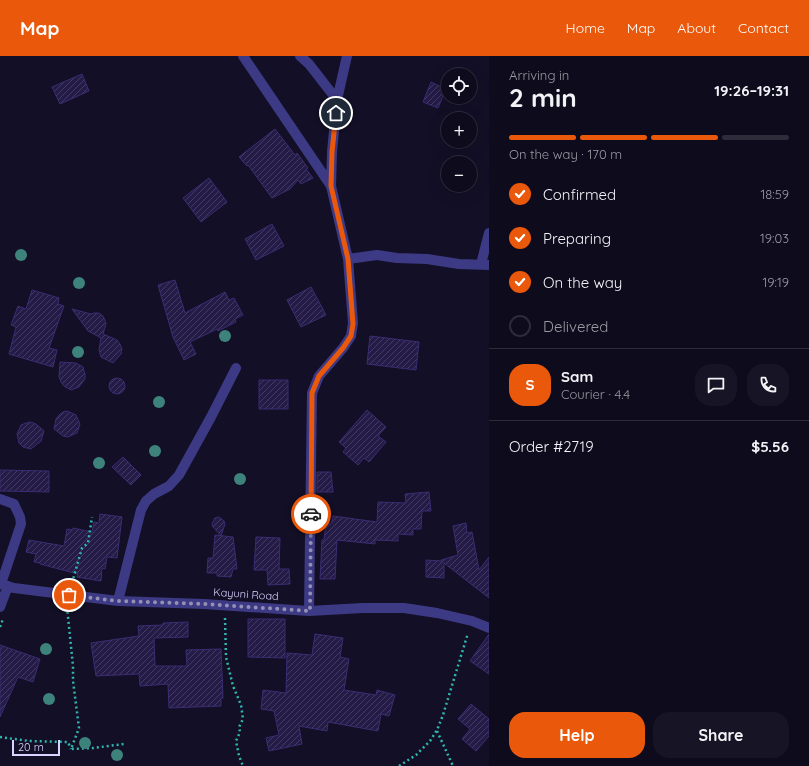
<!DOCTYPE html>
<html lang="en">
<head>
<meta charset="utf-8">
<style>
  body { margin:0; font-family:Quicksand,sans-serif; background:#171425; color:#f1f3f6; height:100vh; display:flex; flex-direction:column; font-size:15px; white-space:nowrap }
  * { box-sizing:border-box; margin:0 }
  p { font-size:13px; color:#9b9ba3 }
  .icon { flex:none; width:22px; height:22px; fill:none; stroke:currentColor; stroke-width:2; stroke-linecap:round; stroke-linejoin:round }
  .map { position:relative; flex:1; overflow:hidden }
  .sheet { display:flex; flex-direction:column; background:#0e0b1c; width:320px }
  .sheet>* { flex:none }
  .fabs { position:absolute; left:441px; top:12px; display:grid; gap:8px }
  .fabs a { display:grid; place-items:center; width:36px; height:36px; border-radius:50%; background:#0e0b1c; box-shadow:0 4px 16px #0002,0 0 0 1px #2e2b3b; font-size:20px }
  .scale { position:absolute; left:12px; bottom:10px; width:48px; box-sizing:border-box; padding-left:4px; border:2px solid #d9d4ff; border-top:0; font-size:11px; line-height:14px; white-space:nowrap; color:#d9d4ff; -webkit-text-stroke:3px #130f26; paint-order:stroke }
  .pin { position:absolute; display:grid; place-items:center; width:34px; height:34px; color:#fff; margin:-17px; border:2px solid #fff; border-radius:50%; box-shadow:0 1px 4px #0007 }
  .courier { position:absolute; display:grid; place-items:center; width:40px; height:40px; margin:-20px; border:3px solid #ea580c; border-radius:50%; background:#fff; color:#222; box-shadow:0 1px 5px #0007 }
  .summary em { font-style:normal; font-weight:700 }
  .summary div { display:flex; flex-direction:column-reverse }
  .summary { display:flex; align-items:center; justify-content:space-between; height:68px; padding:0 20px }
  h1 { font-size:26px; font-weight:700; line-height:30px }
  .bar { display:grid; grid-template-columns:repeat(4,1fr); gap:6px 4px; align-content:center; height:48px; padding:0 20px }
  .bar i { height:5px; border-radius:3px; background:#2e2b3b }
  .bar .active { background:#ea580c }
  .bar p { grid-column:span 4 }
  .line { display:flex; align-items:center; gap:10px; padding:0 20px; border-top:1px solid #2e2b3b }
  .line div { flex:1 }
  .round { display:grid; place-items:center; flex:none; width:42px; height:42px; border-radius:16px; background:#171425 }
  ol { padding:0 20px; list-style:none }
  li { display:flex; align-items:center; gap:12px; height:44px }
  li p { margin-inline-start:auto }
  li .icon { padding:4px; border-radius:50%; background:#ea580c; color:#fff; stroke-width:4 }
  li:last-child { color:#9b9ba3 }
  li i { width:22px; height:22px; border:2px solid #2e2b3b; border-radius:50% }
  .cta { display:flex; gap:8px; margin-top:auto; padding:8px 20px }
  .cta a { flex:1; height:46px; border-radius:16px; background:#ea580c; color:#fff; font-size:16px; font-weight:700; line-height:46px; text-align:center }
  .cta a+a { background:#171425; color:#f1f3f6 }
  header { display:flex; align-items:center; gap:24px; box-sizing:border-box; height:56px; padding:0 20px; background:#ea580c; color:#fff }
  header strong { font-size:19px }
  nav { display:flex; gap:22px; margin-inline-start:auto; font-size:14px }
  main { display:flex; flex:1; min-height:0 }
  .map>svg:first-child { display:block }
  .building { fill:url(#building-hatch); stroke:#3b2d73 }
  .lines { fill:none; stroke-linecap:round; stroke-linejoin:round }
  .path { stroke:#2fb8b0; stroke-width:2.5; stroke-dasharray:2 3; stroke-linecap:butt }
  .minor { stroke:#3d3a85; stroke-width:10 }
  .tree { fill:#3d827b }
  .done { stroke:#948fb3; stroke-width:4; stroke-dasharray:0 7.2 }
  .route { stroke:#ea580c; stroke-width:5 }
  .labels { text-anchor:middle; stroke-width:4; stroke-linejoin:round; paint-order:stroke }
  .street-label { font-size:11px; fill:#d9d4ff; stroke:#130f26 }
</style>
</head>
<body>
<header>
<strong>Map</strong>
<nav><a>Home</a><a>Map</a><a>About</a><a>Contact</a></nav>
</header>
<main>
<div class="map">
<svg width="489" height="710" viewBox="0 0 489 710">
  <defs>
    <pattern id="building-hatch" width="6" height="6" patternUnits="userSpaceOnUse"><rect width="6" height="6" fill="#241b47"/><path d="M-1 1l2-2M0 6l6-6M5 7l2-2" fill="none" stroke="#433b63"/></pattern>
  </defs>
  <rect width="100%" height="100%" fill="#130f26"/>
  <!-- building -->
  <path class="building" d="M 82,18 L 89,35 L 60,48 L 52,31 Z
    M 431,26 L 446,33 L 438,52 L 423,46 Z
    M 275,73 L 295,99 L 297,97 L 308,112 L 306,113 L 313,122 L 301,128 L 298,124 L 290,133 L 272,142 L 248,109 L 247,110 L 239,101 Z
    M 209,122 L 227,146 L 201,166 L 183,142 Z
    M 272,168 L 284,190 L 256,204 L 245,183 Z
    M 175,224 L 185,257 L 225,236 L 229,244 L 234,242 L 243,259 L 235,263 L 236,266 L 218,275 L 217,273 L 190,286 L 196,298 L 184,304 L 173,281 L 158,229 Z
    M 311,231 L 326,259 L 301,271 L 287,244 Z
    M 32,234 L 59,242 L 58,248 L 64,250 L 49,292 L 57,294 L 53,311 L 9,298 L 16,271 L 11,269 L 18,250 L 26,253 Z
    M 72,253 L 91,258 L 94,257 L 99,257 L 103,260 L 105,264 L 106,268 L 103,278 L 117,284 L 120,288 L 122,293 L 121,298 L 113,307 L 101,301 L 99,294 L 101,282 L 88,275 Z
    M 370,280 L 419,286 L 416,314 L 367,308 Z
    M 60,306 L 76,307 L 83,311 L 85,318 L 85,323 L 79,331 L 71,334 L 64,330 L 61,326 L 59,321 Z
    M109 330a8 8 0 1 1 16 0a8 8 0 1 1-16 0Z
    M 259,324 L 288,324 L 288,353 L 259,353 Z
    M 367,354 L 386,371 L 378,380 L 386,386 L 369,406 L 364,402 L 358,409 L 343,396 L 346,392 L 339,386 Z
    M 67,355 L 76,359 L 80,368 L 77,377 L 68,381 L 63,380 L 54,373 L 56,363 L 59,359 L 63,356 Z
    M 31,366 L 36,368 L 44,375 L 41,385 L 31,393 L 23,391 L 19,387 L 17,378 L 21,369 L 26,367 Z
    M 123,401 L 141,419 L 131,429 L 112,411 Z
    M 0,414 L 49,415 L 49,436 L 0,435 Z
    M 317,416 L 331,416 L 333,436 L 317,436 Z
    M 429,436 L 431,455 L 422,455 L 421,473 L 413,473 L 413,479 L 398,478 L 398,485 L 375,484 L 375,488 L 337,484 L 335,523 L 320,523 L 322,484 L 324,484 L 326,467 L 331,468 L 333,460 L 377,466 L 378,446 L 406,447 L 405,438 Z
    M 100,458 L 122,461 L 117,502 L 107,501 L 105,513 L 102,512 L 101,525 L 77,521 L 78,518 L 40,508 L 40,507 L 34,506 L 36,498 L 26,496 L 29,484 L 64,490 L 67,473 L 73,474 L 73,472 L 92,476 L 94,466 L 99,467 Z
    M 219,461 L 224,465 L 225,468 L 221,480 L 213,471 L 212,468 L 215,462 Z
    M 466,467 L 467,477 L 472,476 L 479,514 L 489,501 L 489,542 L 444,507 L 444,522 L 426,521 L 426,504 L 442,505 L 441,504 L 458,499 L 453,470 Z
    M 215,479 L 233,481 L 237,513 L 233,513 L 231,521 L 217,520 L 217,517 L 207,517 L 208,502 L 213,502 Z
    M 256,481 L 280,482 L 279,513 L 289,513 L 290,528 L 268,529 L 267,514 L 254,514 Z
    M 248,563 L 285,563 L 285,602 L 248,601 Z
    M 188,566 L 188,581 L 154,582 L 155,610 L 187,610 L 186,594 L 221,593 L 223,642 L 221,642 L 221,650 L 169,652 L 168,628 L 140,630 L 139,618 L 96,620 L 91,587 L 139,580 L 138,570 L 163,569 L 163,567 Z
    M 315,578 L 343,582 L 340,601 L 349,603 L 344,634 L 376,639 L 377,634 L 395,639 L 389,660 L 381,658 L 378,675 L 328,666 L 327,675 L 299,670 L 302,688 L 269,695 L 266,682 L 279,679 L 274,655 L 261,653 L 263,634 L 286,637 L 287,597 L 312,599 Z
    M 489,578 L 489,618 L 470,605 Z
    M 0,589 L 40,603 L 33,626 L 18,621 L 0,661 Z
    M 471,648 L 489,663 L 489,680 L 476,695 L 462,683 L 470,673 L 458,663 Z"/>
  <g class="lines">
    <!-- path -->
    <path class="path" d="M 72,527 L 82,492 L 88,487 L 92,461
      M 67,551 L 73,610 L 73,625 L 79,672 L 71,693 L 93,692 L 124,688
      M 225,562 L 226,601 L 233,630 L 241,649 L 243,663 L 239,671 L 240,676 L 236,685 L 239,700 L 243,710
      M 0,571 L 3,563
      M 437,675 L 453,710
      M 0,681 L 29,685 L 68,686 L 71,693
      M 399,710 L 416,699 L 430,685 L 437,674 L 443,659 L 468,577"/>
    <!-- minor -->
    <path class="minor" d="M 243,0 L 331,130
      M 300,0 L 309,8 L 337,44
      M 348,203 L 377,199 L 397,202 L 427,203 L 459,208 L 489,209
      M 481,208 L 489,177
      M 0,443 L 14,448 L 20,461 L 21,468 L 1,528
      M 0,528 L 14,532 L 118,545 L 204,548 L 309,555 L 363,552 L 404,552 L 437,557 L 472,565 L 489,572
      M 118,545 L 141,454 L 146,445 L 154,438 L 169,430 L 179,419 L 211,361 L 236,312
      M 0,551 L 8,530
      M 309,555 L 312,337 L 319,320 L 343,292 L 351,280 L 353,267 L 348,203 L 331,130 L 332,96 L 337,44 L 347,0"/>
  </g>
  <!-- trees -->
  <g class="tree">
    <circle cx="21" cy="199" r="6"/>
    <circle cx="79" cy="227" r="6"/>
    <circle cx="225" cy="280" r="6"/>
    <circle cx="78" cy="296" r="6"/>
    <circle cx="159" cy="346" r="6"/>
    <circle cx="155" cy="395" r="6"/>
    <circle cx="99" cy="407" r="6"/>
    <circle cx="240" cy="423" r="6"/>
    <circle cx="46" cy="593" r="6"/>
    <circle cx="49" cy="643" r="6"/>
    <circle cx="85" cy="687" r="6"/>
    <circle cx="117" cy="699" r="6"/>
  </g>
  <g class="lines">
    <!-- done -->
    <path class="done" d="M 69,539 L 118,545 L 204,548 L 310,555 L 311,458"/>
    <!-- route -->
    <path class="route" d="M 311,458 L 312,337 L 319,320 L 343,292 L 351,280 L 353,268 L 348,203 L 331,130 L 332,96 L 336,57"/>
  </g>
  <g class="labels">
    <!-- street labels -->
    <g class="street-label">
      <text transform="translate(246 538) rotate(4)" y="4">Kayuni Road</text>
    </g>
  </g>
</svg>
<div class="fabs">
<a><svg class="icon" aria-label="locate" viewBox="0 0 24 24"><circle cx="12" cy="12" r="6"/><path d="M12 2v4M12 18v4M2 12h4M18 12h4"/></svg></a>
<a>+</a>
<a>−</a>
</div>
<div class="scale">20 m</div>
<div class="pin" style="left:69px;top:539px;background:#ea580c"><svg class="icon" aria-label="bag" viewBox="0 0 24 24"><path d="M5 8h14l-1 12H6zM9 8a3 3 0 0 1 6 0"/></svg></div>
<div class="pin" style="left:336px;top:57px;background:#1f2937"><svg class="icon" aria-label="home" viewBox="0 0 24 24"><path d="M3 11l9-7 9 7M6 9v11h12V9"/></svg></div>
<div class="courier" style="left:311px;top:458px"><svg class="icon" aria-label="car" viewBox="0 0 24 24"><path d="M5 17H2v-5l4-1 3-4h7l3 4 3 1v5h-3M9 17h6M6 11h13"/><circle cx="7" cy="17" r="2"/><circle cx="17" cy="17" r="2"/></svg></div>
</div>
<section class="sheet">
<div class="summary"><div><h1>2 min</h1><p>Arriving in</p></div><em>19:26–19:31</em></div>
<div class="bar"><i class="active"></i><i class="active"></i><i class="active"></i><i></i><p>On the way · 170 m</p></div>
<ol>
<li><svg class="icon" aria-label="check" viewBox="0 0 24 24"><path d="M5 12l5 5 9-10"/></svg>Confirmed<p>18:59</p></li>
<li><svg class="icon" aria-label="check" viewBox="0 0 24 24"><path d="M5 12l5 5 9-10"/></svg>Preparing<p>19:03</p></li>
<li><svg class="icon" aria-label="check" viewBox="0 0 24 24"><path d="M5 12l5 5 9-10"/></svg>On the way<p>19:19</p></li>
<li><i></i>Delivered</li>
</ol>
<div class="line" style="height:72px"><b class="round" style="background:#ea580c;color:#fff">S</b><div><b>Sam</b><p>Courier · 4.4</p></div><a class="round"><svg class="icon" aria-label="chat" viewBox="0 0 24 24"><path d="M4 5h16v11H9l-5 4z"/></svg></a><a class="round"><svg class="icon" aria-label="phone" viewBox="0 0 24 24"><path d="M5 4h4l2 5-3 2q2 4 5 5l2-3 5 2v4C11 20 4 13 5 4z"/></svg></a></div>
<div class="line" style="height:52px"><div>Order #2719</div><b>$5.56</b></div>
<div class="cta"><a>Help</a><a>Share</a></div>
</section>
</main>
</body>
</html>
